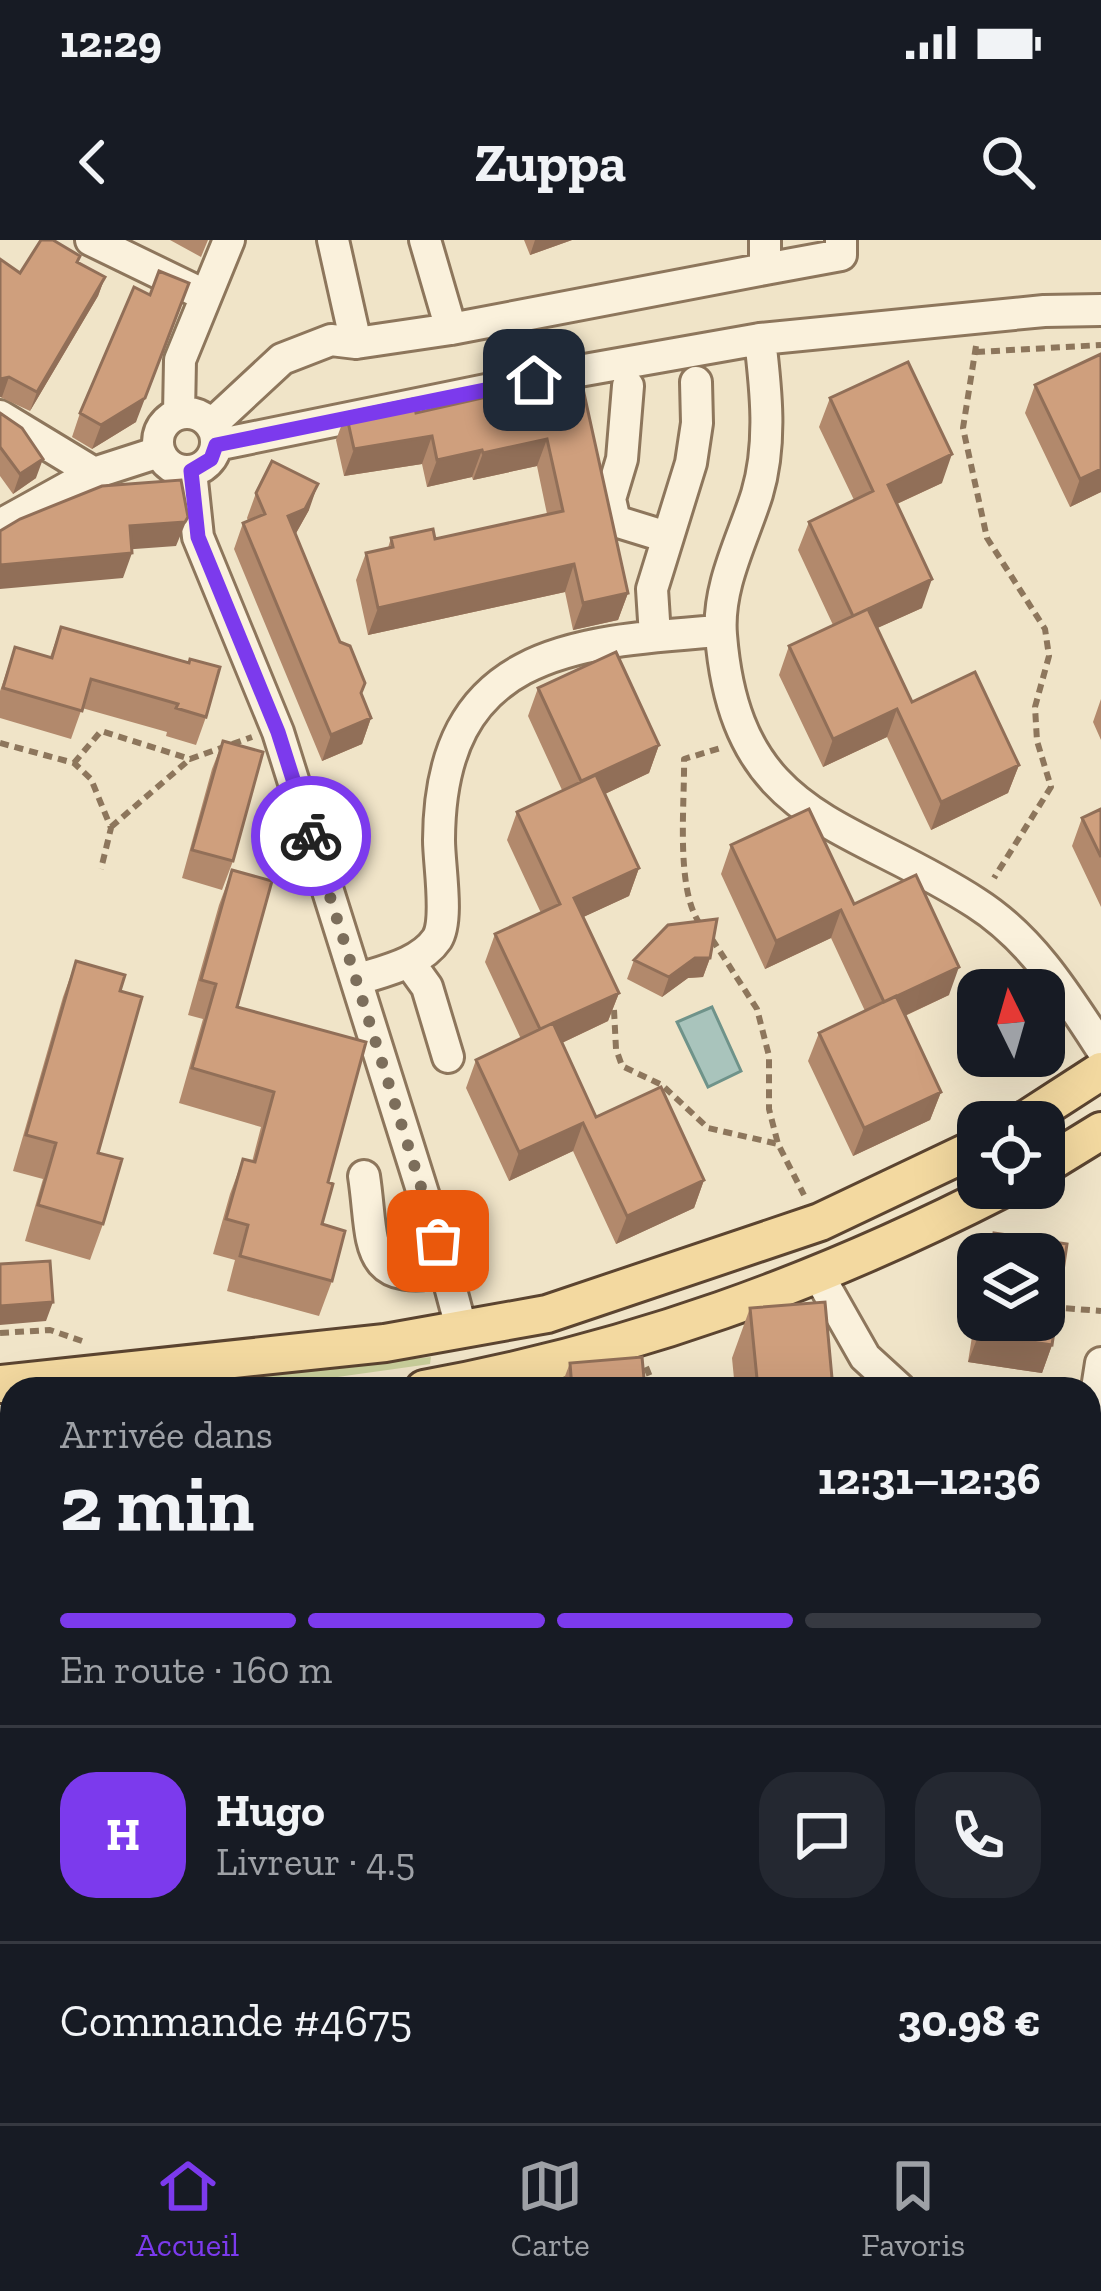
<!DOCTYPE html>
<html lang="fr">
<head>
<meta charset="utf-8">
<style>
  body { margin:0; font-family:"Zilla Slab",serif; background:#242831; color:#f1f3f6; height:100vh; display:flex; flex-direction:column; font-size:45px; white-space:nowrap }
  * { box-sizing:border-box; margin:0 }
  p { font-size:39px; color:#9ea1a6 }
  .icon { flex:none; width:66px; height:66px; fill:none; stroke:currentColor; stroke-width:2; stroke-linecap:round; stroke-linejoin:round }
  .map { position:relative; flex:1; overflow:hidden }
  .panel { position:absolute; left:0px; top:1137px; width:1101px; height:747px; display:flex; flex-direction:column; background:#171b24; border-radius:36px 36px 0 0; box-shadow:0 12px 48px #0002 }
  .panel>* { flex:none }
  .needle { width:78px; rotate:355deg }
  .buttons { position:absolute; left:957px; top:729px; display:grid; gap:24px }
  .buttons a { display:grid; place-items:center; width:108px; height:108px; border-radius:24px; background:#171b24; box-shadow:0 12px 48px #0002; font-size:60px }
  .pin { position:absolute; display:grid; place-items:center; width:102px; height:102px; color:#fff; margin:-51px; border-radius:24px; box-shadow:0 6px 18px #0006 }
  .courier { position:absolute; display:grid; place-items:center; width:120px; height:120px; margin:-60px; border:9px solid #7c3aed; border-radius:50%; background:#fff; color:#222; box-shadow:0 3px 15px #0007 }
  .summary em { font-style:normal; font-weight:700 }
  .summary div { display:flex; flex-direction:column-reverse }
  .summary { display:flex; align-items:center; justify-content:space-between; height:204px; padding:0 60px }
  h1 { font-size:78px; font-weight:700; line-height:90px }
  .bar { display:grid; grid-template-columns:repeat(4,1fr); gap:18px 12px; align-content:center; height:144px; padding:0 60px }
  .bar i { height:15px; border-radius:9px; background:#363941 }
  .bar .active { background:#7c3aed }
  .bar p { grid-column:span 4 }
  .line { display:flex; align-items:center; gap:30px; padding:0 60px; border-top:3px solid #363941 }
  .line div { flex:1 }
  .round { display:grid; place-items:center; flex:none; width:126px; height:126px; border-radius:36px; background:#242831 }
  .status { display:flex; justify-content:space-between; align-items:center; height:84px; padding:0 60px; background:#171b24; direction:ltr }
  .status svg { height:33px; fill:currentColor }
  header { display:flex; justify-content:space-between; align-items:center; height:156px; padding:0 60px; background:#171b24; font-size:54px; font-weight:700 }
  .menu { display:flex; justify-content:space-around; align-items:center; height:168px; border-top:3px solid #363941; background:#171b24; font-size:33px; color:#9ea1a6 }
  .menu a { display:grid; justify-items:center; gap:6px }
  .menu .active { color:#7c3aed }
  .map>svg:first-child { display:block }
  .green { fill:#c9cf9b }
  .water { fill:#a9c4bc; stroke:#6f938a; stroke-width:3 }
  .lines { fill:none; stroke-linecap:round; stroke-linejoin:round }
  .minor-casing { stroke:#8d765c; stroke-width:36 }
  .major-casing { stroke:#5b4430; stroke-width:42 }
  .path { stroke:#8d765c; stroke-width:6; stroke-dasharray:9 6; stroke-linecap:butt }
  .minor { stroke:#faf1dc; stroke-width:30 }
  .major { stroke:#f3d9a0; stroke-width:36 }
  .wall { fill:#b2896c }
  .shaded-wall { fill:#916f58 }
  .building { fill:#cf9f7d; stroke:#916f58; stroke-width:3 }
  .done { stroke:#7c6e5b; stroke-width:12; stroke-dasharray:0 21.6 }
  .route { stroke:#7c3aed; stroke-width:15 }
</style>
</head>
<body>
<div class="status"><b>12:29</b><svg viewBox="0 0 49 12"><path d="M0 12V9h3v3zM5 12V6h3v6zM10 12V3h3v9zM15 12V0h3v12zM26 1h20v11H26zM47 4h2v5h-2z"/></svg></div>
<header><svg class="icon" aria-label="back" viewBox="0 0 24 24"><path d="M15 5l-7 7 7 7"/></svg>Zuppa<svg class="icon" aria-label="search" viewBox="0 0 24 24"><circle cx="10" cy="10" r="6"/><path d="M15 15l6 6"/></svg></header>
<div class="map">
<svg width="1101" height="1883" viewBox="0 0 1101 1883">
  <rect width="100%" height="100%" fill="#f0e4c8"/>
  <!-- green -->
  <path class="green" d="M 431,1117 L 430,1124 L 253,1149 L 145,1149 Z
    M 88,1872 L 419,1872 L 415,1883 L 84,1883 Z
    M 434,1872 L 864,1872 L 860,1883 L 431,1883 Z"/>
  <!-- water -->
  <path class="water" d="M 712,767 L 741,831 L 708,847 L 677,782 Z"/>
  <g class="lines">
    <!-- minor casing -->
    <g class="minor-casing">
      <path id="minor" d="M 91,0 L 194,50
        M 333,0 L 356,103
        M 425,0 L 451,89
        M 765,29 L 841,15 L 841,0
        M 760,99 C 766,150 772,204 757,254 C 743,299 717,346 721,395 C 736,582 849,580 976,663 C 1031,698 1066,754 1101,808
        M 628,146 L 622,219 L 610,259 L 615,281 L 667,297
        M158 202a29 29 0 1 1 58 0a29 29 0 1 1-58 0Z
        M 179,174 L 180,120 L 229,0
        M 0,176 L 94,233
        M 211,185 L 282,119 L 331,100 L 356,103 L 451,89 L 765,29 L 765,0
        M 216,205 L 579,131 L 760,99 L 1044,71 L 1101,70
        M 191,231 L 198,297 L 278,492 L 438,1001 L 462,1091
        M 0,285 L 94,233 L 159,212
        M 655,396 L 652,349 L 691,223 L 697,183 L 696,142
        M 409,722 L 427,747 L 448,817
        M 356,740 C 383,731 420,724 437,699 C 449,680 439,625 439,600 C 440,412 568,402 720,391
        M 364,936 C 374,1001 361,1048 446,1031
        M 819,1036 L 865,1117 L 900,1149
        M 1089,1200 L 1101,1123
        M 0,1261 L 12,1258
        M 1089,1396 L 1101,1370
        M 1089,1514 L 1101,1490"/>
    </g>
    <!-- major casing -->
    <g class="major-casing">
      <path id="major" d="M 1022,882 L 1101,831
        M 1044,926 L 1101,891
        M 0,1144 L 385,1103 L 547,1074 L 820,982 L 978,907
        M 424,1149 C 631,1111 817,1044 1004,948
        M 0,1212 L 12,1208"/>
    </g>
    <!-- path -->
    <path class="path" d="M 976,106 L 963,188 L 987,298 L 1045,389 L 1049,416 L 1035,467 L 1037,501 L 1051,547 L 994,638
      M 976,112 L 1101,105
      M 0,503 L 74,523 L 91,539 L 111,588 L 101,629
      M 74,523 L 101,491 L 190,519 L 252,497
      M 111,587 L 190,519
      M 700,684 C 675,649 685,562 684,519 L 724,507
      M 712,699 L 757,769 L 769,816 L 769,869 L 778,904 L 804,955
      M 614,770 L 616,809 L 622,826 L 662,845 L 708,888 L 778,904
      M 1051,1067 L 1101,1071
      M 0,1093 L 50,1090 L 82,1101
      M 646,1127 L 655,1149
      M 1089,1659 L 1101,1662
      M 1089,1669 L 1094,1683 L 1101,1686
      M 537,1872 L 539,1883
      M 560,1872 L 586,1883
      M 427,1883 L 431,1872
      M 508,1883 L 522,1872
      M 1043,1883 L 1044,1872"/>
    <!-- minor -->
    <use href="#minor" class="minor"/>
    <!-- major -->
    <use href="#major" class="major"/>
  </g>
  <!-- wall -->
  <path class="wall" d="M 170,0 L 208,0 L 201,17 Z
    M 524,0 L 572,0 L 530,15 Z
    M 0,19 L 20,33 L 78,22 L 105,37 L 98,56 L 30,171 L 0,157 Z
    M 150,55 L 136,182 L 92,209 L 72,197 L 80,173 Z
    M 533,135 L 628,353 L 618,380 L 573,390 L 565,352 L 368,395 L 356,340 L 366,313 L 388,308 L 391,298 L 435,299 L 547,274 L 537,226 L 473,240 L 472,237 L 427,247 L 422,224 L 344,236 L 336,200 L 346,173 L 416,173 L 528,148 Z
    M 1035,145 L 1101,252 L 1070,267 L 1025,173 Z
    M 830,158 L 942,243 L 897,264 L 922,368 L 877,388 L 912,462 L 1019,525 L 1008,553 L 931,590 L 887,497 L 823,527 L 779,435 L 789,406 L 833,385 L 798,310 L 809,282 L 854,260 L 819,187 Z
    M 0,173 L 36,238 L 13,254 L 0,236 Z
    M 256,253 L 309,270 L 295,295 L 371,478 L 362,504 L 322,521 L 234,309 L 243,283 L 248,281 L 247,278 Z
    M 61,387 L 206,477 L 196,505 L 166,496 L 167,492 L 82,468 L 71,499 L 0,478 L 0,451 L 15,407 L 50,417 Z
    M 538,448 L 659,505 L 649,533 L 605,554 L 639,628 L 629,656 L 583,677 L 619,753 L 608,781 L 562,803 L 596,877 L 704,940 L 694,968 L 616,1004 L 573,911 L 509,941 L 466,848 L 476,820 L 521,799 L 485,722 L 495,694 L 541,673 L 507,600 L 517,572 L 562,550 L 528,476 Z
    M 1101,459 L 1101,500 L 1093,482 Z
    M 223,501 L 233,621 L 222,650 L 182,638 L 212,529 Z
    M 1101,569 L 1101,667 L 1072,606 L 1082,578 Z
    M 731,605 L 854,664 L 949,755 L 905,776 L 941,852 L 930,880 L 853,916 L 808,821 L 819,793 L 865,771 L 831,698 L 765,729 L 721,634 Z
    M 232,630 L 237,767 L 328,942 L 322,984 L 332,1041 L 319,1076 L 227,1051 L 235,1020 L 213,1014 L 230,954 L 243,919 L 252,922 L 261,887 L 179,863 L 203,779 L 188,775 L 219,665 Z
    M 710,718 L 703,737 L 688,738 L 662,757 L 627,739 L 634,720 Z
    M 76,721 L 120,751 L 98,913 L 103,984 L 90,1020 L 25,1001 L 43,939 L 13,931 L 63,757 Z
    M 994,993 L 1067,1004 L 1052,1105 L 1042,1133 L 968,1122 L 978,1058 L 978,1080 L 1044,1080 L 1044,1014 L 986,1014 Z
    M 750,1068 L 833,1149 L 735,1149 L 732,1118 Z
    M 570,1123 L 645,1149 L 560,1149 Z
    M 0,1344 L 12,1348 L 12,1468 L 0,1463 Z
    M 921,1872 L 1017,1872 L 1018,1883 L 923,1883 Z
    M 1080,1872 L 1089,1872 L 1101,1883 L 1076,1883 Z"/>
  <!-- shaded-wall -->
  <path class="shaded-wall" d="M 535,0 L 572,0 L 530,15 Z
    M 105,37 L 98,56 L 30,171 L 37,152 Z
    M 189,43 L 136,182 L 92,209 L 101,185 Z
    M 9,137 L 2,157 L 0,157 L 0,139 Z
    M 432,196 L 422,224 L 344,236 L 354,209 Z
    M 547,199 L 537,226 L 473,240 L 483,213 Z
    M 482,210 L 472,237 L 427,247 L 437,220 Z
    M 952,214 L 942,243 L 877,273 L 888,245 Z
    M 43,219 L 36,238 L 13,254 L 20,234 Z
    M 1101,229 L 1101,252 L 1070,267 L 1080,239 Z
    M 318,244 L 309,270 L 295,295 L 288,276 Z
    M 188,277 L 176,306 L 121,310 L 130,286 Z
    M 132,313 L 123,338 L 0,349 L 0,325 Z
    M 574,324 L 565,352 L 368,395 L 378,368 Z
    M 932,339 L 922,368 L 842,404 L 853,376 Z
    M 628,353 L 618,380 L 573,390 L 583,363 Z
    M 897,469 L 887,497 L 823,527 L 833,499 Z
    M 371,478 L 362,504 L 322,521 L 331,495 Z
    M 659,505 L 649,533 L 571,570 L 581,541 Z
    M 1019,525 L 1008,553 L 931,590 L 941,562 Z
    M 639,628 L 629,656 L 564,686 L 574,658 Z
    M 841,670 L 831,698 L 765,729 L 776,701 Z
    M 695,718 L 710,718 L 703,737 L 688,738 L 662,757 L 669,737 Z
    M 959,727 L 949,755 L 874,790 L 884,762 Z
    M 619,753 L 608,781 L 530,818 L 540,789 Z
    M 941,852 L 930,880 L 853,916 L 864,888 Z
    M 583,883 L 573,911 L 509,941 L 519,912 Z
    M 704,940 L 694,968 L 616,1004 L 627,976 Z
    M 53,1062 L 46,1081 L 0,1085 L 0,1066 Z
    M 979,1094 L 1052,1105 L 1042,1133 L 968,1122 Z
    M 1099,1304 L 1089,1332 L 1089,1305 Z"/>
  <!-- building -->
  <path class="building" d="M 41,0 L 53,0 L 80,16 L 77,22 L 105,37 L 37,152 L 9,137 L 0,139 L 0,19 L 20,33 Z
    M 159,31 L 189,43 L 145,158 L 101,185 L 80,173 L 134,47 L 150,55 Z
    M 1101,114 L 1101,229 L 1080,239 L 1035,145 Z
    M 908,122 L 952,214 L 888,245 L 932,339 L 853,376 L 809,282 L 873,251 L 830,158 Z
    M 578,126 L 628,353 L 583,363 L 574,324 L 378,368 L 366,313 L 393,307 L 391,298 L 433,289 L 435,299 L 563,271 L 547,199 L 483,213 L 482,210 L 437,220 L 432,196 L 354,209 L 346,173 L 413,159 L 416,173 L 535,146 L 533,135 Z
    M 0,173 L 22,188 L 43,219 L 20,234 L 0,207 Z
    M 272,221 L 318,244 L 305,269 L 288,276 L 340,402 L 350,406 L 365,443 L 361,453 L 371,478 L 331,495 L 243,283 L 265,274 L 256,253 Z
    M 181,240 L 188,277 L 185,282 L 130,286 L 132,313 L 0,325 L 0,291 L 20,279 L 102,246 Z
    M 868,369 L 912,462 L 975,432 L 1019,525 L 941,562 L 897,469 L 833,499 L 789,406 Z
    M 61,387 L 189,423 L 190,419 L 220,427 L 206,477 L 176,468 L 178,464 L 91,439 L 82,471 L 3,448 L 15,407 L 52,418 Z
    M 616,412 L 659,505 L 581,541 L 538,448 Z
    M 223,501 L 263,512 L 233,621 L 192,610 Z
    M 596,535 L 639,628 L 574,658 L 619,753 L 540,789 L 495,694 L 560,664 L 517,572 Z
    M 809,569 L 854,664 L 916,635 L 959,727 L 884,762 L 841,670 L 776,701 L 731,605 Z
    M 1101,569 L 1101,617 L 1082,578 Z
    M 232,630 L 272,641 L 237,767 L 366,802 L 328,942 L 333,944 L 322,984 L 345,991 L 332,1041 L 240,1016 L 248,985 L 226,979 L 243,919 L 255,922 L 274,852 L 192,828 L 216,744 L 201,740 Z
    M 717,679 L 710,718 L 695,718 L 669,737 L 634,720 L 668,685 Z
    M 76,721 L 125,735 L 120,751 L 142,757 L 98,913 L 122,919 L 103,984 L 38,965 L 56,903 L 26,895 Z
    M 896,756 L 941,852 L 864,888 L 819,793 Z
    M 553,783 L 596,877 L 661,847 L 704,940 L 627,976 L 583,883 L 519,912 L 476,820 Z
    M 994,993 L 1067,1004 L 1052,1105 L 979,1094 L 981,1080 L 1044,1080 L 1044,1014 L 991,1014 Z
    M 50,1021 L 53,1062 L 0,1066 L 0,1024 Z
    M 825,1062 L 833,1149 L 758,1149 L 750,1068 Z
    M 642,1117 L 645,1149 L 572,1149 L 570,1123 Z
    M 1089,1202 L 1099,1304 L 1089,1305 Z
    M 0,1344 L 12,1348 L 12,1427 L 1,1423 L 0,1425 Z
    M 1101,1862 L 1101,1883 L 1085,1883 L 1083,1872 L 1089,1872 L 1089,1865 Z
    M 941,1872 L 1017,1872 L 1019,1880 L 1006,1883 L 944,1883 Z"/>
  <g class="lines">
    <!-- done -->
    <path class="done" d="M 311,596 L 438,1001"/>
    <!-- route -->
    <path class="route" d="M 311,596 L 278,492 L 198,297 L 191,231 L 211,219 L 216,205 L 534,140"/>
  </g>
</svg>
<div class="buttons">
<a><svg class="needle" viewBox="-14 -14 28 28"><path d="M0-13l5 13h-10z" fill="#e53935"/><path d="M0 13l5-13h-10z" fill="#9ea1a6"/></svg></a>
<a><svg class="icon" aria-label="locate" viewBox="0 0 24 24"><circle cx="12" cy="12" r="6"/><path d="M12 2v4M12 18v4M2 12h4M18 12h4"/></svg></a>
<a><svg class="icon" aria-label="layers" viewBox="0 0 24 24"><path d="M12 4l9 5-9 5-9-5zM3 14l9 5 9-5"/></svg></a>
</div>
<div class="pin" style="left:438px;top:1001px;background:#ea580c"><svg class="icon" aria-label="bag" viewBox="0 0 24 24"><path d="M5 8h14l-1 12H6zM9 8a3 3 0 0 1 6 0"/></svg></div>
<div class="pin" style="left:534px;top:140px;background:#1f2937"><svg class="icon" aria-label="home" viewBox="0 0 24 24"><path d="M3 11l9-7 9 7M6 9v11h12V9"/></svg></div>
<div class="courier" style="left:311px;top:596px"><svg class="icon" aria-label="bike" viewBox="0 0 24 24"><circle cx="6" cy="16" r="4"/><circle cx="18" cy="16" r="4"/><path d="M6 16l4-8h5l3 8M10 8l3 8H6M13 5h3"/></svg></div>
<section class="panel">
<div class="summary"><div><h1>2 min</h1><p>Arrivée dans</p></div><em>12:31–12:36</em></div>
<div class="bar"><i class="active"></i><i class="active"></i><i class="active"></i><i></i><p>En route · 160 m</p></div>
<div class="line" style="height:216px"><b class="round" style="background:#7c3aed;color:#fff">H</b><div><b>Hugo</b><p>Livreur · 4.5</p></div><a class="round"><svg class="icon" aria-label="chat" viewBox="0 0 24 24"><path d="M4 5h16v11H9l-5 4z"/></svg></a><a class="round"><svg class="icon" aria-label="phone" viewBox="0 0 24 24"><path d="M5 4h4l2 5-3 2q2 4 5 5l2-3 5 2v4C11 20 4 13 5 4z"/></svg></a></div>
<div class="line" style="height:156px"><div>Commande #4675</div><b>30.98 €</b></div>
</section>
</div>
<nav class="menu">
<a class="active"><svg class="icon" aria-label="home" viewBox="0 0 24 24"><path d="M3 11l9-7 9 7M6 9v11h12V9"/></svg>Accueil</a>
<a><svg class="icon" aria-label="map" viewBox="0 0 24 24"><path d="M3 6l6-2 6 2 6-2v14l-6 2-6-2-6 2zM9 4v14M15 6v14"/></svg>Carte</a>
<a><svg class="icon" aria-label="saved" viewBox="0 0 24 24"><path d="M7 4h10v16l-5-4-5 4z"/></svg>Favoris</a>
</nav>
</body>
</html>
